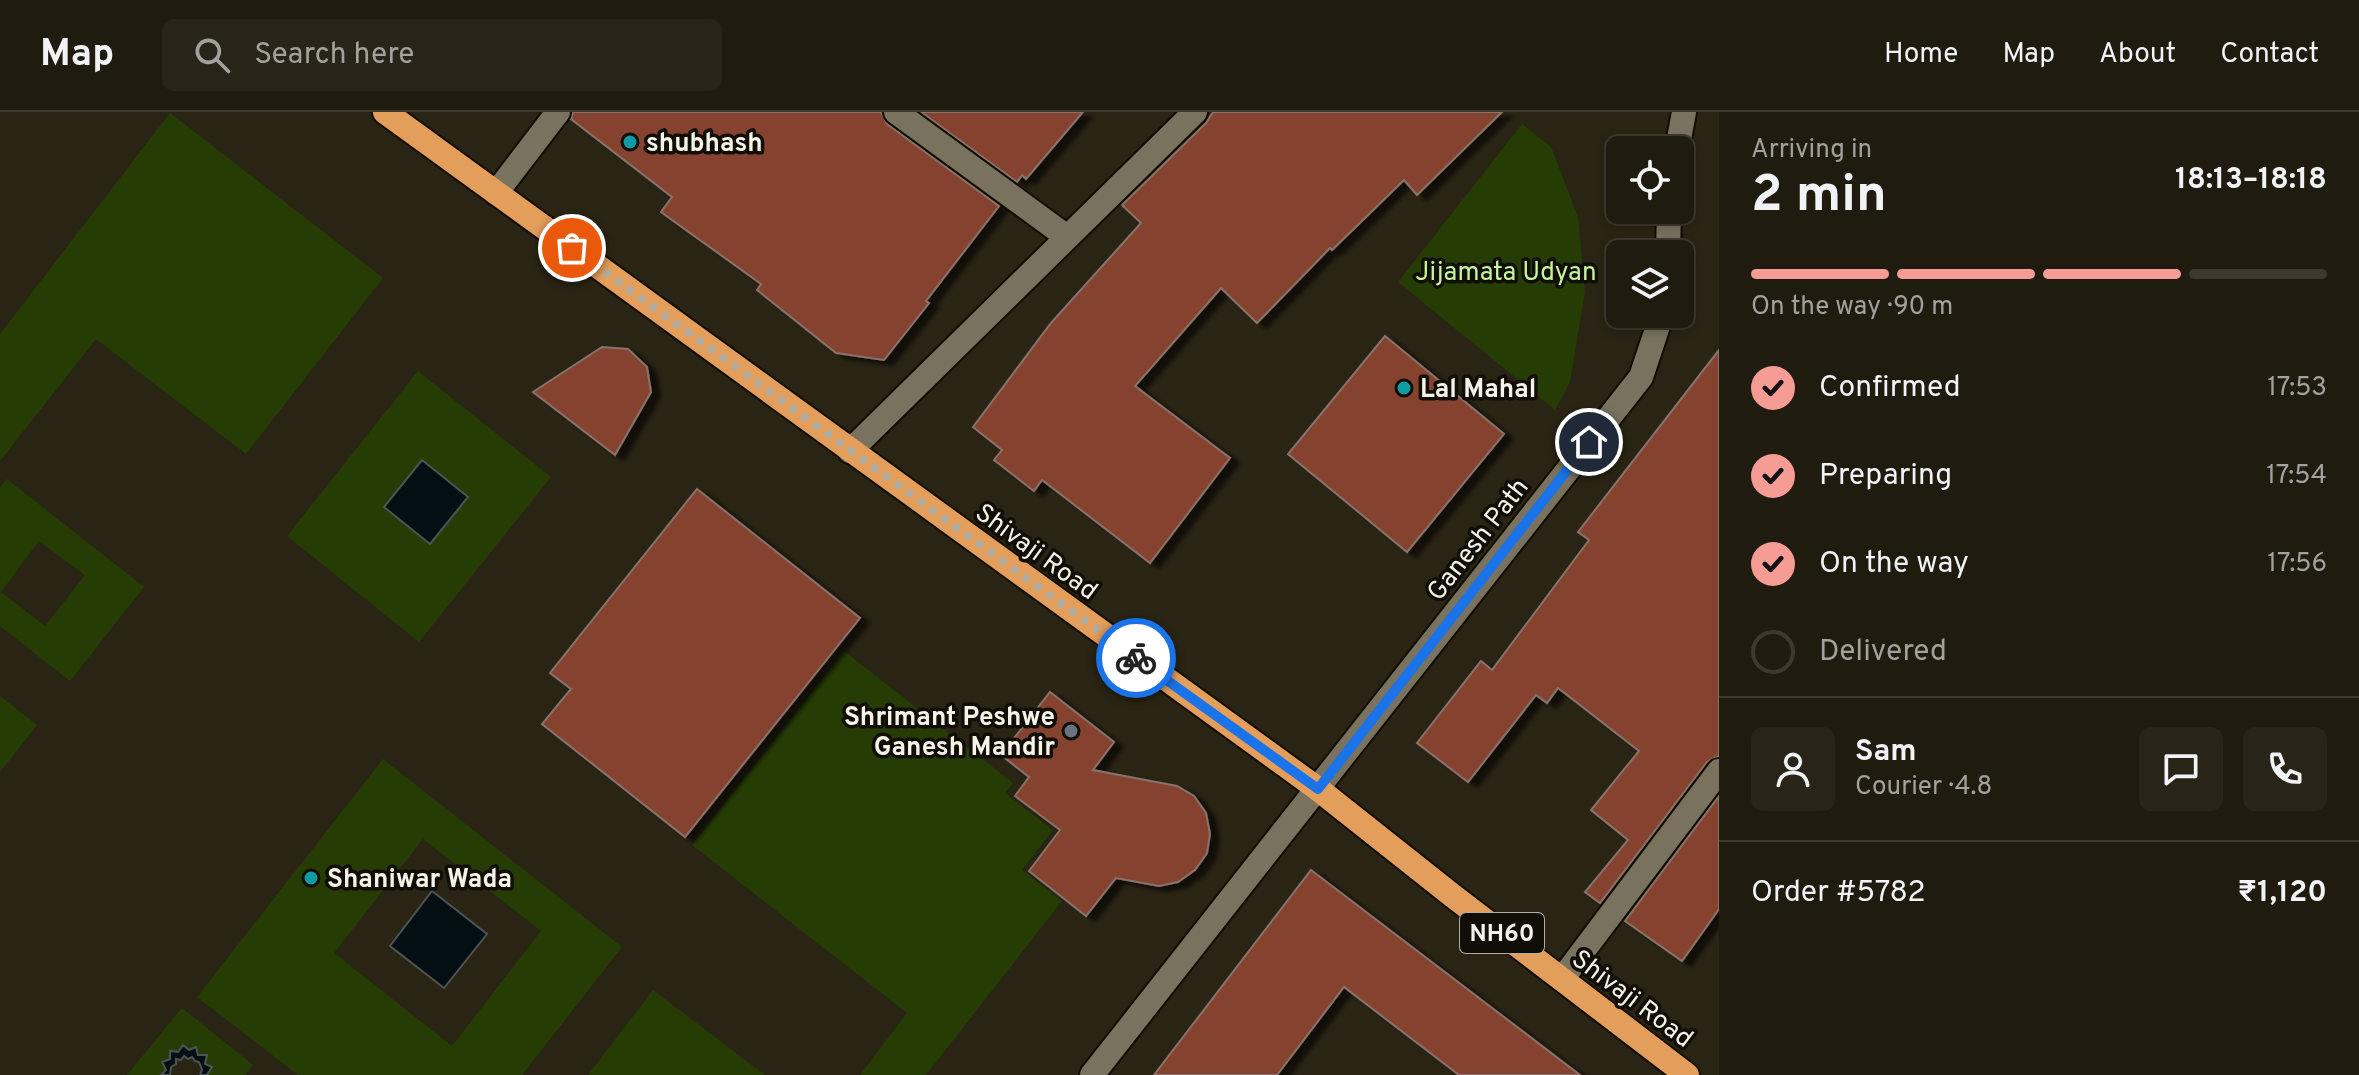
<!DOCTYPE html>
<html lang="en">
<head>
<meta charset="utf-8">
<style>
  body { margin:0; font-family:Overpass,sans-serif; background:#282418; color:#f1f3f6; height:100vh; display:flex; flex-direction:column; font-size:30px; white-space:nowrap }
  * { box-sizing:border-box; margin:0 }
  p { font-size:26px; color:#a2a19e }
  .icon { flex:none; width:44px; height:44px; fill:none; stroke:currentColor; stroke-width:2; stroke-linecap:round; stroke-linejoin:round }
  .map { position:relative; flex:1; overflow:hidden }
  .side { display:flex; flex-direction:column; background:#201b0f; width:640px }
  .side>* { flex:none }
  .tools { position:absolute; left:1606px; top:24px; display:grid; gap:16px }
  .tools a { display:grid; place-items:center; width:88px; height:88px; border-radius:12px; background:#201b0f; box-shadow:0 4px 12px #0003,0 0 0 2px #3d392f; font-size:40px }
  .pin { position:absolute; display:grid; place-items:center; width:68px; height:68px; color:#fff; margin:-34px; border:4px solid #fff; border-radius:50%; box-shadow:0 2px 8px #0007 }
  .courier { position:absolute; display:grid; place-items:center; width:80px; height:80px; margin:-40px; border:6px solid #1a73e8; border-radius:50%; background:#fff; color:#222; box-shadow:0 2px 10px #0007 }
  .head em { font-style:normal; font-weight:700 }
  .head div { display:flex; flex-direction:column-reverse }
  .head { display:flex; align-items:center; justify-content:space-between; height:136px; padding:0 32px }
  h1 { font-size:52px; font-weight:700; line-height:60px }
  .bar { display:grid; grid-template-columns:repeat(4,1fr); gap:12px 8px; align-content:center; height:96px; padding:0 32px }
  .bar i { height:10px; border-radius:6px; background:#3d392f }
  .bar .active { background:#f59c95 }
  .bar p { grid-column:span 4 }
  .line { display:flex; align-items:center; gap:20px; padding:0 32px; border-top:2px solid #3d392f }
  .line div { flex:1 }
  .round { display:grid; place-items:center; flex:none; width:84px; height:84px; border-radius:12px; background:#282418 }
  ol { padding:0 32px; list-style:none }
  li { display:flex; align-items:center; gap:24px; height:88px }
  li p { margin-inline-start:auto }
  li .icon { padding:8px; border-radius:50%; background:#f59c95; color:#111; stroke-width:4 }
  li:last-child { color:#a2a19e }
  li i { width:44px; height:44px; border:4px solid #3d392f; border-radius:50% }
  header { display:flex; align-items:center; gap:48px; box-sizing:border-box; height:112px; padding:0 40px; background:#201b0f; border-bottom:2px solid #3d392f }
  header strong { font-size:38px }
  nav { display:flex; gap:44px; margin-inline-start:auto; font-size:28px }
  .search { width:560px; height:72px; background:#282418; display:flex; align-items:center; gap:20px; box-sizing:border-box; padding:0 28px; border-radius:12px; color:#a2a19e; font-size:30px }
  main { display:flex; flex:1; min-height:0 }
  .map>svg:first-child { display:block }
  .green { fill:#253d05; fill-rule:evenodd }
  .water { fill:#040f14; stroke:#4d5354; stroke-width:2 }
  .building { fill:#85422d; stroke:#88736c; stroke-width:2; filter:url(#shadow) }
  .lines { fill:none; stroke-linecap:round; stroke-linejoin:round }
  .minor-casing { stroke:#120d01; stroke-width:28 }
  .highway-casing { stroke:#120d01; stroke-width:28 }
  .minor { stroke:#78725f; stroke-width:24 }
  .highway { stroke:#e29e5a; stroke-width:24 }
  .done { stroke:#afab9e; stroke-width:8; stroke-dasharray:0 14.4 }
  .route { stroke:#1a73e8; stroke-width:10 }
  .culture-dot { fill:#0f9aa8; stroke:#100e07; stroke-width:3 }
  .worship-dot { fill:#6b7280; stroke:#100e07; stroke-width:3 }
  .labels { text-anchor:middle; stroke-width:7; stroke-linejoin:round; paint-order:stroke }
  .shield { fill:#100e07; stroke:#b1aea4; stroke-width:2 }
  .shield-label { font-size:24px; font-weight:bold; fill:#f6f3e8 }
  .poi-label { font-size:26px; font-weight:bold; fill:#f6f3e8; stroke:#100e07; text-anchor:start }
  .park-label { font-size:26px; fill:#c6f69b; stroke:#100e07 }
  .street-label { font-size:26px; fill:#f6f3e8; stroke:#100e07 }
</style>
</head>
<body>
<header>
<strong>Map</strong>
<div class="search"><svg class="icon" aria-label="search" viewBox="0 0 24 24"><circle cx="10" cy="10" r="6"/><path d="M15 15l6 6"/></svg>Search here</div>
<nav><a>Home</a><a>Map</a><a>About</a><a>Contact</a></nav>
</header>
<main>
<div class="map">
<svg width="1719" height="963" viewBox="0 0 1719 963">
  <defs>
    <filter id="shadow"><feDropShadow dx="9" dy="5" stdDeviation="2" flood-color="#0009"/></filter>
  </defs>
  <rect width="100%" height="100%" fill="#2a2414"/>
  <!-- green -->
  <path class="green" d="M 170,1 L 383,166 L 246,342 L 96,227 L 0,349 L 0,222 Z
    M 1522,12 L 1551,35 L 1578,105 L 1585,180 L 1570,270 L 1555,298 L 1398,170 Z
    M 418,259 L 551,365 L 419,530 L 287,424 Z
    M 7,367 L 144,475 L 70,569 L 0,514 L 0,375 ZM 39,429 L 85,463 L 45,514 L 1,480 Z
    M 844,539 L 1013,671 L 1005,681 L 1053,718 L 1022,758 L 1062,789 L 926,963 L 860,963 L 907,901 L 692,733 Z
    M 0,584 L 37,613 L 0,660 Z
    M 383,647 L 622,835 L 522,963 L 298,963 L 197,885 ZM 423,727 L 541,819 L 452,934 L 334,841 Z
    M 653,878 L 765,963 L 588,963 Z
    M 182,896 L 253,953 L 245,963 L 207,963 L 212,955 C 205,952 203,946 197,942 C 177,929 171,953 161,963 L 127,963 Z"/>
  <!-- water -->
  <path class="water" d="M 422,348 L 468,385 L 430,432 L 384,395 Z
    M 432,779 L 487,822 L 444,876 L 390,834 Z
    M 183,933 L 189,938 L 196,935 L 198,943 L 207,943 L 205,952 L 212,955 L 207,963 L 200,963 L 202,958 L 199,950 L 195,949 L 192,945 L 188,947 L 184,944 L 181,948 L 176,947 L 176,952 L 171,955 L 170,963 L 161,963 L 166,958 L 162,950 L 170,947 L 170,939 L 178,940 Z"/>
  <!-- building -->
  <path class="building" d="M 573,0 L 881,0 L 887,12 L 999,94 L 926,189 L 929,191 L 884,248 L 836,241 L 757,178 L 761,172 L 661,100 L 672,85 L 571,7 Z
    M 921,0 L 1083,0 L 1026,67 L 1022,63 L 1017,70 Z
    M 1213,0 L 1502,0 L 1417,83 L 1404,68 L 1332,138 L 1330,136 L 1257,211 L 1221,176 L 1135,274 L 1230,346 L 1150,451 L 1042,368 L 1034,379 L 994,348 L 1002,338 L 973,315 L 1051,211 L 1141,111 L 1122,93 L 1206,11 Z
    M 1385,224 L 1504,322 L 1407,440 L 1288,342 Z
    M 602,235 L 628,237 L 647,255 L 651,280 L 615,343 L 533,280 Z
    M 1719,238 L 1719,644 L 1707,650 L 1600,791 L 1585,780 L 1628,728 L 1591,698 L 1639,639 L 1558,576 L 1547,591 L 1536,583 L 1468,670 L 1417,631 L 1481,549 L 1492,558 L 1589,428 L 1578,420 Z
    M 697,377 L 860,506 L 685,725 L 542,612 L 571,577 L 550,561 Z
    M 1050,580 L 1114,630 L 1093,658 L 1177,674 L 1194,684 L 1206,701 L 1210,722 L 1207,741 L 1195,758 L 1178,770 L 1159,774 L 1116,766 L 1086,804 L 1029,759 L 1060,718 L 1015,684 L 1029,665 L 1001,643 Z
    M 1719,684 L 1719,797 L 1682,849 L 1625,809 Z
    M 1311,758 L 1580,963 L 1459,963 L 1344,875 L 1277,963 L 1154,963 Z"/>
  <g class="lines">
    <!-- minor casing -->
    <g class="minor-casing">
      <path id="minor" d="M 896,0 L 1067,125
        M 1677,38 L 1684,0
        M 496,81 L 558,0
        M 1668,142 L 1669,98
        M 850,339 L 1195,0
        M 1562,867 L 1719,659
        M 1092,963 L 1641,265 L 1662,202"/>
    </g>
    <!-- highway casing -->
    <g class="highway-casing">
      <path id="highway" d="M 385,0 L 1318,677 L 1453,784 L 1687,963"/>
    </g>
    <!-- minor -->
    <use href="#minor" class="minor"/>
    <!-- highway -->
    <use href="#highway" class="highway"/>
  </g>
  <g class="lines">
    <!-- done -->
    <path class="done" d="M 572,136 L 1136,546"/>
    <!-- route -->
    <path class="route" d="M 1136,546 L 1318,677 L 1589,330"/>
  </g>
  <!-- markers -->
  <g class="culture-dot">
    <circle cx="630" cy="30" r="8"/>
    <circle cx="1404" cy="276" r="8"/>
    <circle cx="311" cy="766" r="8"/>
  </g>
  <circle class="worship-dot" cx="1071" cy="619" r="8"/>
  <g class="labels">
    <!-- shield labels -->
    <rect class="shield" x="1460" y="801" width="84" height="40" rx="6"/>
    <g class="shield-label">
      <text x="1502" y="829">NH60</text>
    </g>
    <!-- poi labels -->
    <g class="poi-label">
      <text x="646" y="39">shubhash</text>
      <text x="1420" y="285">Lal Mahal</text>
      <text x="1055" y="613" text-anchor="end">Shrimant Peshwe<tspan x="1055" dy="30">Ganesh Mandir</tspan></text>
      <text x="327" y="775">Shaniwar Wada</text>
    </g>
    <!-- park labels -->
    <g class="park-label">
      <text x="1506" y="168">Jijamata Udyan</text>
    </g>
    <!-- street labels -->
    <g class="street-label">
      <text transform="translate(1477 427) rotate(-52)" y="9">Ganesh Path</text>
      <text transform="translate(1037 439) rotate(36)" y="9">Shivaji Road</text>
      <text transform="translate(1633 886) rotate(37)" y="9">Shivaji Road</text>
    </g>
  </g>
</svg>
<div class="tools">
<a><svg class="icon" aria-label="locate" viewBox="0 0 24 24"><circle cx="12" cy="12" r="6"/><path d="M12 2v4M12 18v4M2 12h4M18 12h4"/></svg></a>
<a><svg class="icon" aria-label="layers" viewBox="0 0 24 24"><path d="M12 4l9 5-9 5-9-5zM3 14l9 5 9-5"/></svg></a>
</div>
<div class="pin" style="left:572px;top:136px;background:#ea580c"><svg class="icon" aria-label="bag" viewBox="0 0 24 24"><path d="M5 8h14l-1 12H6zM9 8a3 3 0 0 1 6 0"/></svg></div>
<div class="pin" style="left:1589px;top:330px;background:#1f2937"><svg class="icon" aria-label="home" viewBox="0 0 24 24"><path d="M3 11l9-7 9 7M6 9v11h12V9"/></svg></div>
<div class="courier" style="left:1136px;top:546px"><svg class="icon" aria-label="bike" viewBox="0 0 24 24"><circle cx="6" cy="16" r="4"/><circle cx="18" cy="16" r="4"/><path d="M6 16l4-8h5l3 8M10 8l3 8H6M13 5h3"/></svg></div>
</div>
<section class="side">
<div class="head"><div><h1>2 min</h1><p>Arriving in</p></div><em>18:13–18:18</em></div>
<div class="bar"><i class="active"></i><i class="active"></i><i class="active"></i><i></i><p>On the way · 90 m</p></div>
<ol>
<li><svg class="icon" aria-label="check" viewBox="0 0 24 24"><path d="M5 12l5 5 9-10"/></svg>Confirmed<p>17:53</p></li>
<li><svg class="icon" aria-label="check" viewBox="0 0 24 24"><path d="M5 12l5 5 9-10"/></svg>Preparing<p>17:54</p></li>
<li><svg class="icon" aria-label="check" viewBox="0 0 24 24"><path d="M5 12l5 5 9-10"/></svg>On the way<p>17:56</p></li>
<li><i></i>Delivered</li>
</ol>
<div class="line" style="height:144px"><a class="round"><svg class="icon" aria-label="person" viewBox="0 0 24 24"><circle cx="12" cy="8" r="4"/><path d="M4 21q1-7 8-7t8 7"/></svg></a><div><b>Sam</b><p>Courier · 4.8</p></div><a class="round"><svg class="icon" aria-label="chat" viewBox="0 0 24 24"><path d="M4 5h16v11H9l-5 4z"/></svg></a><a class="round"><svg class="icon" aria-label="phone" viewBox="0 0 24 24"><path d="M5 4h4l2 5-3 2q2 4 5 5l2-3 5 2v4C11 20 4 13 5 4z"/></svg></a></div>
<div class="line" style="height:104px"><div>Order #5782</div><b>₹1,120</b></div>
</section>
</main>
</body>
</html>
